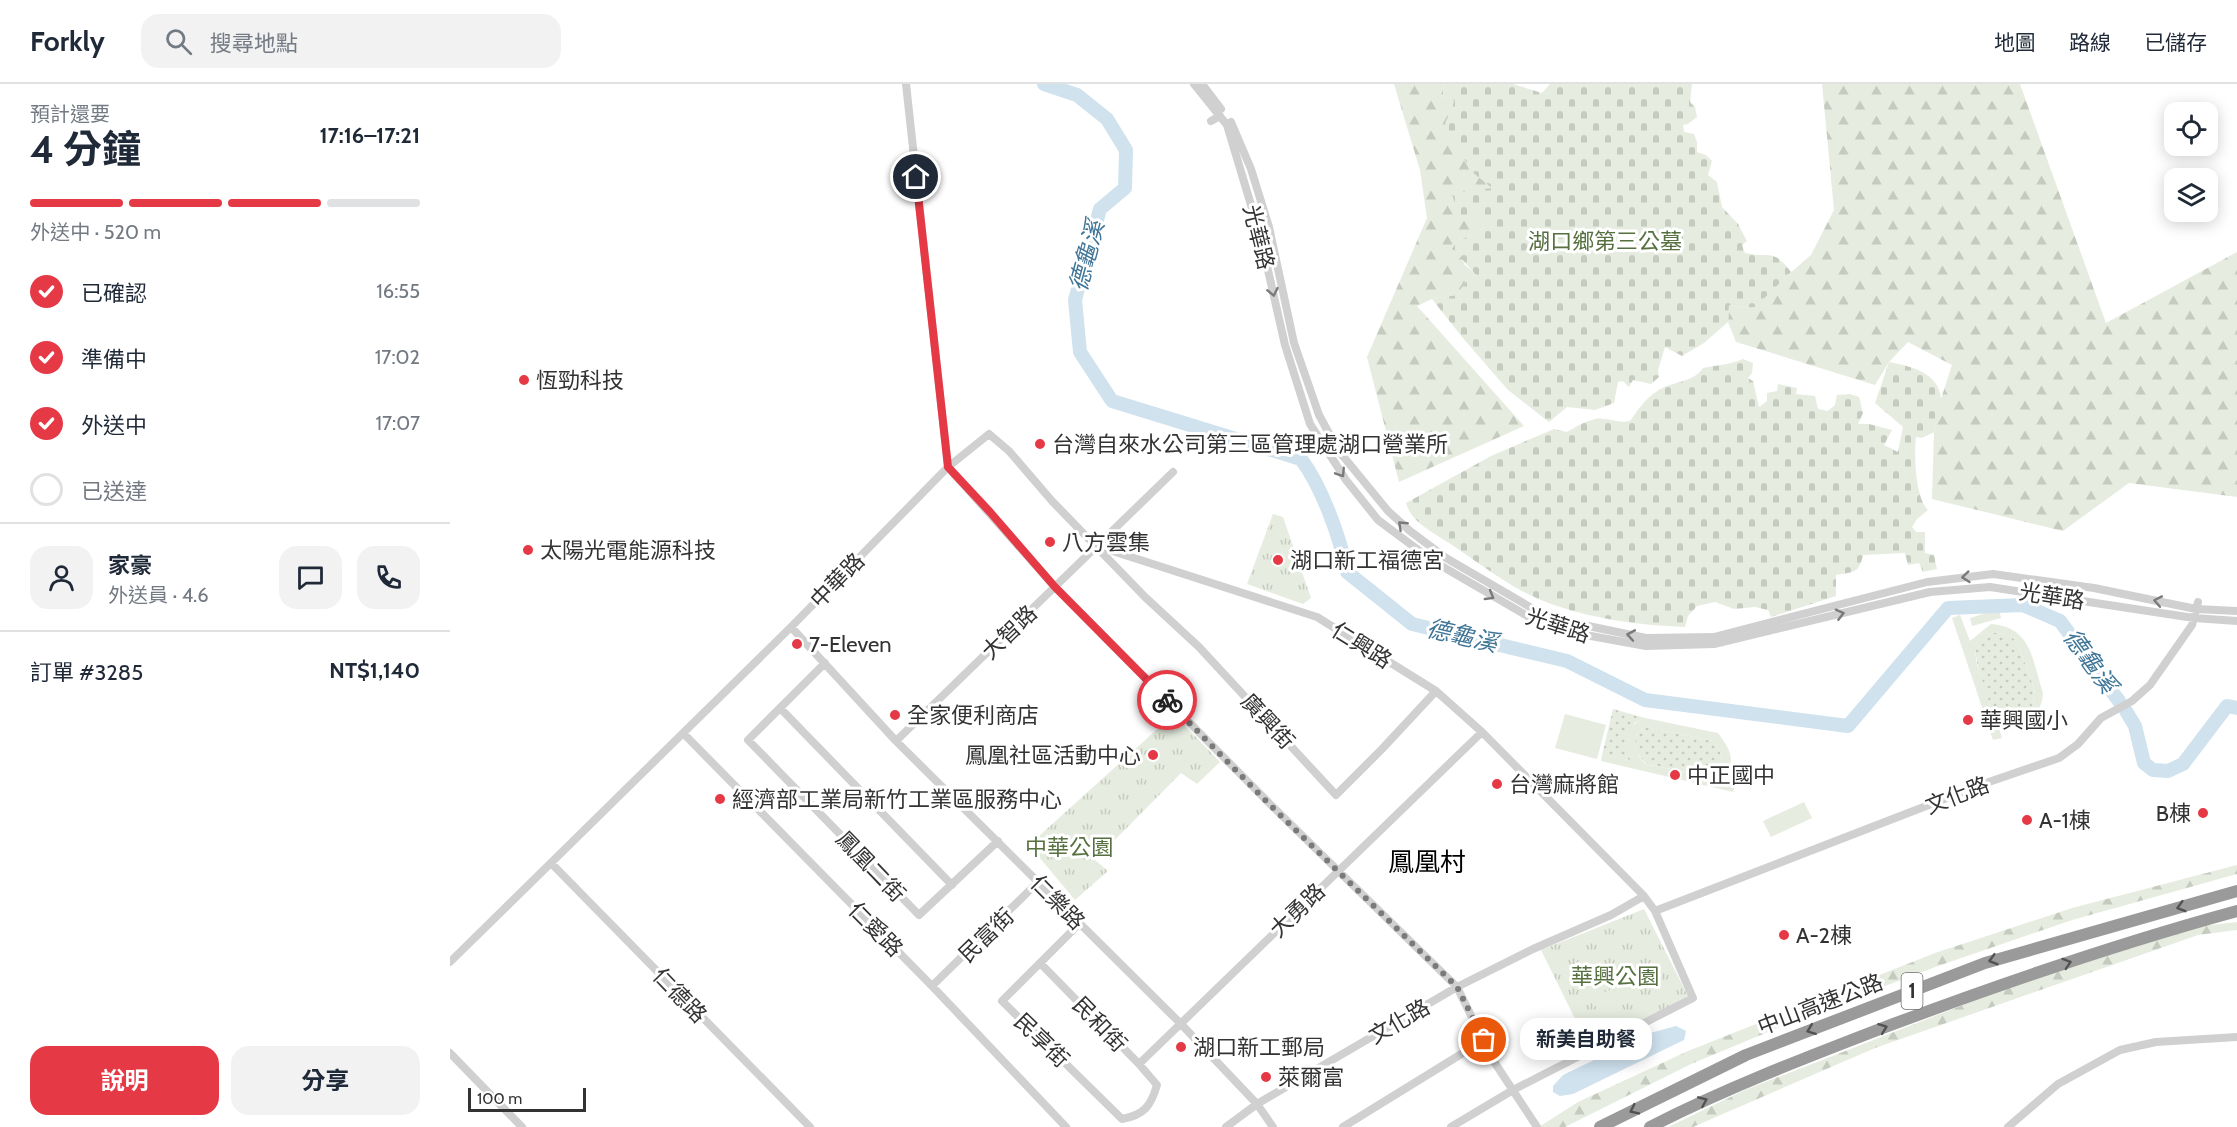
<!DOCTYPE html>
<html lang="zh-TW">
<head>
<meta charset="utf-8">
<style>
  body { margin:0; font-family:Cabin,"Noto Sans TC",sans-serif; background:#f2f2f3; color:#1f2937; height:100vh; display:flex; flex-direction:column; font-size:22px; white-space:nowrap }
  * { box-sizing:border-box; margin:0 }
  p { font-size:20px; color:#747a83 }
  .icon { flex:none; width:33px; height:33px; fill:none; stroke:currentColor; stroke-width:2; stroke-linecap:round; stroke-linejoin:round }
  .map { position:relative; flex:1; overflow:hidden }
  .panel { display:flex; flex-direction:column; background:#fff; width:450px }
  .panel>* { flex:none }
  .buttons { position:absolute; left:1714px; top:18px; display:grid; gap:12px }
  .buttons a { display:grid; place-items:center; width:54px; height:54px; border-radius:12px; background:#fff; box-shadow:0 3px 15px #0003; font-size:30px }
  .scale { position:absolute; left:18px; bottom:15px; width:118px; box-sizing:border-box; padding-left:6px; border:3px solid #333; border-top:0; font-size:16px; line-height:21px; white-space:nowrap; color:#333; -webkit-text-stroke:4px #fff; paint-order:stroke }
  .pin { position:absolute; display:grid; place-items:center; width:51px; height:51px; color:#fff; margin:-26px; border:3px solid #fff; border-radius:50%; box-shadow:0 2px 6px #0007 }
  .courier { position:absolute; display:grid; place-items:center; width:60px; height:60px; margin:-30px; border:4px solid #e63946; border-radius:50%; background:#fff; color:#222; box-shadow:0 2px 8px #0007 }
  .bubble { position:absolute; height:42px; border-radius:18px; background:#fff; box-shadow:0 3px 15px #0003; font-size:20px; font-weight:700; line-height:42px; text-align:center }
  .overview em { font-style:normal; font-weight:700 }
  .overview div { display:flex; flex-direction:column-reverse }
  .overview { display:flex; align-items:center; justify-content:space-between; height:102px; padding:0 30px }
  h1 { font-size:39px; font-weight:700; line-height:45px }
  .bar { display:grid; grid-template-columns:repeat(4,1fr); gap:9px 6px; align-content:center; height:72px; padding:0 30px }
  .bar i { height:8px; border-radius:4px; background:#e0e1e3 }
  .bar .on { background:#e63946 }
  .bar p { grid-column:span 4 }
  .line { display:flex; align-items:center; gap:15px; padding:0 30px; border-top:2px solid #e0e1e3 }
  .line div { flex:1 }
  .round { display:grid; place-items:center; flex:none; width:63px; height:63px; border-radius:18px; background:#f2f2f3 }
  ol { padding:0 30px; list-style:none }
  li { display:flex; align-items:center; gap:18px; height:66px }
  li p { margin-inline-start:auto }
  li .icon { padding:6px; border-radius:50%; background:#e63946; color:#fff; stroke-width:4 }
  li:last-child { color:#747a83 }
  li i { width:33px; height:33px; border:3px solid #e0e1e3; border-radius:50% }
  .button { display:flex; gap:12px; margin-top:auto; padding:12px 30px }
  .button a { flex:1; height:69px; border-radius:18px; background:#e63946; color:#fff; font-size:24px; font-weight:700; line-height:69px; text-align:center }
  .button a+a { background:#f2f2f3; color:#1f2937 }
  header { display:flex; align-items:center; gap:36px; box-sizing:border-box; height:84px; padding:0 30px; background:#fff; border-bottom:2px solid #e0e1e3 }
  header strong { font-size:28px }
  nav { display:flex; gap:33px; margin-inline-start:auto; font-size:21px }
  .search { width:420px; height:54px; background:#f2f2f3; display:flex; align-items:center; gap:15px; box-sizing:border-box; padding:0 21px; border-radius:18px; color:#747a83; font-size:22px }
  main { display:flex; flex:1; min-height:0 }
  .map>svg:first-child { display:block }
  .grass { fill:url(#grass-dots) }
  .forest { fill:url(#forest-firs) }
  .cemetery { fill:url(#cemetery-stones) }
  .park { fill:url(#park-tufts) }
  .garden { fill:#e6ecdf; fill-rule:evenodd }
  .water { fill:#cfe2ee }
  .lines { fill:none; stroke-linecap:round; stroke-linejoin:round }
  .river { stroke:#cfe2ee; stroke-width:14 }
  .minor { stroke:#d0d0d0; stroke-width:8 }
  .highway { stroke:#9a9a9a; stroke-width:12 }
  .oneway { stroke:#7a7a7a }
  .oneway2 { stroke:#525252 }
  .done { stroke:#7a7a7a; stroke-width:6; stroke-dasharray:0 10.8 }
  .route { stroke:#e63946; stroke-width:8 }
  .poi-dot { fill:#e63946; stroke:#fff; stroke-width:2 }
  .labels { text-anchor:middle; stroke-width:6; stroke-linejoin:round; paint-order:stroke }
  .shield { fill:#fff; stroke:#707070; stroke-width:1.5 }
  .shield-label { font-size:21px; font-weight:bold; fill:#333 }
  .street-label { font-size:22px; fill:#333; stroke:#fff }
  .park-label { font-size:22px; fill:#56703f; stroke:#fff }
  .poi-label { font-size:22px; fill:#333; stroke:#fff; text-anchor:start }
  .water-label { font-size:24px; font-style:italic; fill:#3f7597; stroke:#fff }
  .quarter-label { font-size:26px; fill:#000; stroke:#fff }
</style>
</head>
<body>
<header>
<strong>Forkly</strong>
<div class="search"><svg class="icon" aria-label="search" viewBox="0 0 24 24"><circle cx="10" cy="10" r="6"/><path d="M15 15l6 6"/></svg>搜尋地點</div>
<nav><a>地圖</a><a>路線</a><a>已儲存</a></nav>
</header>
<main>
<section class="panel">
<div class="overview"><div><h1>4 分鐘</h1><p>預計還要</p></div><em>17:16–17:21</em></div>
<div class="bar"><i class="on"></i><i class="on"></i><i class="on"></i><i></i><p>外送中 · 520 m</p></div>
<ol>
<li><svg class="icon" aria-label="check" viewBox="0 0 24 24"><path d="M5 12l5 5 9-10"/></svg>已確認<p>16:55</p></li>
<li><svg class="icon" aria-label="check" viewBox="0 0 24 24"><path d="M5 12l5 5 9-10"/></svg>準備中<p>17:02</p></li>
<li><svg class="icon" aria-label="check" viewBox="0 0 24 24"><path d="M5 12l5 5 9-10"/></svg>外送中<p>17:07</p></li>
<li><i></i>已送達</li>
</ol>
<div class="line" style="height:108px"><a class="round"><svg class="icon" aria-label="person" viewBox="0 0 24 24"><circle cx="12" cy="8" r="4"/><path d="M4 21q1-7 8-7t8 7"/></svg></a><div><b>家豪</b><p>外送員 · 4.6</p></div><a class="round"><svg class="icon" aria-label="chat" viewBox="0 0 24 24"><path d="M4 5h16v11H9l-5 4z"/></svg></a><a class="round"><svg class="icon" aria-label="phone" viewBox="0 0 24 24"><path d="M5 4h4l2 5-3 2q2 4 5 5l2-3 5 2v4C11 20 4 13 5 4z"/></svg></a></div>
<div class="line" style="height:78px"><div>訂單 #3285</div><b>NT$1,140</b></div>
<div class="button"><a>說明</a><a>分享</a></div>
</section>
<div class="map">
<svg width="1787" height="1043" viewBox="0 0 1787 1043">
  <defs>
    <pattern id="grass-dots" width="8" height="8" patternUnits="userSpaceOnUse" patternTransform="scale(1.5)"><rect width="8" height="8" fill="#e6ecdf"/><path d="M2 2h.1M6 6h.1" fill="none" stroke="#c6cbc0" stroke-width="1.8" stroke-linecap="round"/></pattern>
    <pattern id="forest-firs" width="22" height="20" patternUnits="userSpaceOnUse" patternTransform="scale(1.5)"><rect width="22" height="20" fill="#e6ecdf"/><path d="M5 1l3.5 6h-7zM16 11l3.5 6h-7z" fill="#c6cbc0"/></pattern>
    <pattern id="cemetery-stones" width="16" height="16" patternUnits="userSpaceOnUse" patternTransform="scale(1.5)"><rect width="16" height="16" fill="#e6ecdf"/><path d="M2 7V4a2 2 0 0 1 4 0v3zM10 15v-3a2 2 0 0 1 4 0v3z" fill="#c6cbc0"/></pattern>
    <pattern id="park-tufts" width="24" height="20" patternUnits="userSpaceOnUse" patternTransform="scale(1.5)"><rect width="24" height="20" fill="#e6ecdf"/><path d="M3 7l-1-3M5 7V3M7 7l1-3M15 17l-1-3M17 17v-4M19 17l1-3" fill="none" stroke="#c6cbc0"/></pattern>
  </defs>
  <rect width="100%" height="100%" fill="#fff"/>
  <!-- grass -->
  <path class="grass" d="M 1542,549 C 1554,549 1559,550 1567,558 C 1571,571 1584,598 1585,611 C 1586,633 1555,644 1543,626 C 1538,619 1523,572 1526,564 C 1528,556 1535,552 1542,549 Z
    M 1163,625 L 1195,634 L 1184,639 L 1180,676 L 1152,671 Z
    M 1196,643 L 1263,657 C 1277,675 1274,681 1255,692 L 1196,680 L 1185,667 L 1185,658 L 1187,650 Z"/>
  <!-- forest -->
  <path class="forest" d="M 944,0 L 995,0 L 991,11 L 1004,16 L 1002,25 L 1043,105 L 1002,110 L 1035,132 L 1035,143 L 1018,153 L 1008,156 L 1014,180 L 1026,191 L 1015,199 L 1007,211 L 982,215 L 967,222 L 1074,342 L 949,398 L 917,273 L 977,134 L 970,86 Z
    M 1372,0 L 1570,0 L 1656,239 L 1787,168 L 1787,413 L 1679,399 L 1613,447 L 1482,415 L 1484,348 L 1491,315 L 1502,281 L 1458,258 L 1439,278 L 1425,301 L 1286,258 L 1278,238 L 1279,221 L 1293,224 L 1305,223 L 1318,208 L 1361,171 L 1384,126 Z
    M 1787,781 L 1787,790 L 1622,836 L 1488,882 L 1366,928 L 1241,980 L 1115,1043 L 1089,1043 L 1128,1018 L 1238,967 L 1485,869 L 1622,824 Z
    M 1787,838 L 1787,846 L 1748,851 L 1425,964 L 1243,1043 L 1218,1043 L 1295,1006 L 1549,907 L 1743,843 Z"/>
  <!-- cemetery -->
  <path class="cemetery" d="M 995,0 L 1063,0 L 1092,9 L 1100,0 L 1242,0 L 1240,18 L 1245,23 L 1247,33 L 1238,40 L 1233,41 L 1234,48 L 1244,50 L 1247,58 L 1247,68 L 1256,71 L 1262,77 L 1258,91 L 1267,98 L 1272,123 L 1288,140 L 1297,157 L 1292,161 L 1295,169 C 1320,175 1322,163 1341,188 L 1305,223 L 1293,224 L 1279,221 L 1278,238 L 1254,259 L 1232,272 L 1215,263 L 1208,286 L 1209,293 L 1201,300 L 1183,296 L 1179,303 L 1173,297 L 1168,298 L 1164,319 L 1145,326 L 1117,323 L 1099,338 L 1058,306 L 1012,253 L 982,215 L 1007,211 L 1015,199 L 1026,191 C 1017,182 1011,172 1002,165 L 1008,156 L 1018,153 L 1035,143 L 1035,132 L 1010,134 L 1002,110 L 1042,104 L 1021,87 L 995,39 L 1002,25 L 1004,16 L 991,11 Z
    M 1293,275 L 1303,279 L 1302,289 L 1298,294 L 1303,297 L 1309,323 L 1317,317 L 1317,309 L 1327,307 L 1328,300 L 1347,304 L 1346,310 L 1365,312 L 1368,325 L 1378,327 L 1385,321 L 1387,311 L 1400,310 L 1409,313 L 1413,329 L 1408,340 L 1419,340 L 1442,346 L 1434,361 L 1448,368 L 1453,343 L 1425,319 L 1439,278 C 1460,282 1488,288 1491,314 C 1492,324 1486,338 1484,348 L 1472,354 L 1466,353 C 1464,371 1465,413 1478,426 L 1467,435 L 1462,443 L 1466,448 L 1475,448 L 1475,469 L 1484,471 L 1487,485 L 1473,488 L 1469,479 L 1458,481 L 1455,469 L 1413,471 C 1409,490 1403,488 1386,491 L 1386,512 L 1321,533 L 1318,526 L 1305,523 L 1284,525 L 1265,518 L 1247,522 L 1238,532 L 1235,543 C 1189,541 1140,535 1096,518 C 1063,506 1032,481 1002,461 C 986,450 961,439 956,419 L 1041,372 L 1104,345 L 1117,348 C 1127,342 1143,332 1155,335 C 1166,336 1168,339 1180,337 C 1188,326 1194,316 1206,308 C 1220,297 1242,300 1253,284 C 1266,281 1280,281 1293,275 Z"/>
  <!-- park -->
  <path class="park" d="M 823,430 L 833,433 L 861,514 L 853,520 L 797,500 Z
    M 724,630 L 770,678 L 747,700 L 731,689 L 645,776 L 658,787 L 625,816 L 579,761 Z
    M 1194,825 L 1238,912 L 1140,965 L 1091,866 Z"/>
  <!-- garden -->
  <path class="garden" d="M 1549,525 L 1551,534 L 1522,542 L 1520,534 Z
    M 1510,531 L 1520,557 L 1541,540 C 1582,543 1582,576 1593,609 C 1592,632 1571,653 1548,641 L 1552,654 L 1543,656 L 1502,534 ZM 1542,549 C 1554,549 1559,550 1567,558 C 1571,571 1584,598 1585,611 C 1586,623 1575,635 1563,635 C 1556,635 1547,632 1543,626 C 1539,620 1537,610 1535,604 C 1528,582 1515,562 1542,549 Z
    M 1115,630 L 1156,641 L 1147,675 L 1105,664 Z
    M 1195,634 L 1268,649 C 1283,669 1288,681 1266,697 L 1285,702 L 1283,708 L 1151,677 L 1152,671 L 1180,676 C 1174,655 1173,643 1195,634 ZM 1196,643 L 1263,657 C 1277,675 1274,682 1255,692 L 1195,680 L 1185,667 L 1185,658 L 1187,650 Z
    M 1354,718 L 1362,734 L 1321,753 L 1313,737 Z
    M 1163,904 L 1181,940 L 1143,958 L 1135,942 L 1151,934 L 1142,914 Z"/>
  <!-- water -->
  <path class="water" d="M 1226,942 L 1236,947 L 1234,956 L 1123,1010 L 1110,1012 L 1103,1008 L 1103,1002 L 1113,991 L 1200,949 Z"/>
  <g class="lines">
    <!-- river -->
    <path class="river" d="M 594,0 L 627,11 L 657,35 L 676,66 L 675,104 L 650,125 L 625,216 L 630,268 L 662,317 L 851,375 C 872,403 890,453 897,488 L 962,540 L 1117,577 L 1195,616 L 1398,642 L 1498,524 L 1573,521 L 1610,537 L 1669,617
      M 1676,627 L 1685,642 L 1694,679 L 1703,686 L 1718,687 L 1733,680 L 1777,622 L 1787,624"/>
    <!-- minor -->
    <path class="minor" d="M 456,0 L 498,383
      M 744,0 L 777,41 L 810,151 L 835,261 L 860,340 L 896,396 L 928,436 L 983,477 L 1086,537 L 1119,548 L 1196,562 L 1264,560 L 1480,508 L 1540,503 L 1744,534 L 1787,537
      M 752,0 L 771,25
      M 761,37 L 770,32
      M 781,38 L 801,85 L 819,143 L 844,259 L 869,331 L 888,366 L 938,427 L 960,447 L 996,474 L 1085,526 L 1119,538 L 1196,554 L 1264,553 L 1477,498 L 1543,490 L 1644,504 L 1746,525 L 1787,527
      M 498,383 L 605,503 L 821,721 L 1007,903 L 1043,976 L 1087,1043
      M 647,462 L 867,533 L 986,607 L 1032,648 L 1194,812 L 1205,827 L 1243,914 L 1063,1006 L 1001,1043
      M 341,543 L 446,657 L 730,939 L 807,1020 L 823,1043
      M 375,579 L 298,656 L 469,831 L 548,757
      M 330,624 L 502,801
      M 233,649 L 482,902 L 616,1043
      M 446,657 L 723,388
      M 101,779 L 360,1043
      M 1205,827 L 1533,700 L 1609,674 L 1628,660 L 1651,634 L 1682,617 L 1700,601 L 1742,541 L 1748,518
      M 0,878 L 341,543 L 498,383 L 539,350 L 559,367 L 602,417 L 695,513 L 749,563 L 886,711 L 932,665 L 986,607
      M 591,880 L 689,980 L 707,1001 C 701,1022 694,1031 672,1035 L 552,917 L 629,840
      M 482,902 L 588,798
      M 0,969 L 72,1043
      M 689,980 L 1032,648
      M 776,1043 L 807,1020 L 1007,903 L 1083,865 L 1161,831 L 1194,812
      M 893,1043 L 1034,956
      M 1558,1043 L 1608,1000 L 1670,966 L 1706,958 L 1787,953"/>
    <!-- highway -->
    <path class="highway" d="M 1150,1043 L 1296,971 L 1535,879 L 1787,807
      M 1200,1043 C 1274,1005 1352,975 1430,945 C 1547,901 1666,860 1787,827"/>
  </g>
  <!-- one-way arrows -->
  <defs><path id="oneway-chevron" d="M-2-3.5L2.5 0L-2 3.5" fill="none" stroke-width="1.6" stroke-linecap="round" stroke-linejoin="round" transform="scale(1.5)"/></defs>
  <g class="oneway">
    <use href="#oneway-chevron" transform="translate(823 208) rotate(78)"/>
    <use href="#oneway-chevron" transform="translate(891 389) rotate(57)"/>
    <use href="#oneway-chevron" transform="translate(952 441) rotate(-137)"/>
    <use href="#oneway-chevron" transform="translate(1516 493) rotate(174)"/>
    <use href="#oneway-chevron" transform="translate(1040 512) rotate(30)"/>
    <use href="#oneway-chevron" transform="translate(1708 517) rotate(-169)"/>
    <use href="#oneway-chevron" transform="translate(1390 530) rotate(-14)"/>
    <use href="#oneway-chevron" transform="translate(1181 551) rotate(-170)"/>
  </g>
  <g class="oneway2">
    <use href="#oneway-chevron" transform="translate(1731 823) rotate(164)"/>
    <use href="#oneway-chevron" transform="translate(1543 876) rotate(164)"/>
    <use href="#oneway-chevron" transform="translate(1617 879) rotate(-18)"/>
    <use href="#oneway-chevron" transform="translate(1433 944) rotate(-21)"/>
    <use href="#oneway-chevron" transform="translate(1361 946) rotate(159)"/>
    <use href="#oneway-chevron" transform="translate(1253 1017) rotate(-23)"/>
    <use href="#oneway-chevron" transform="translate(1184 1026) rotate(154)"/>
  </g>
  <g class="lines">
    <!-- done -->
    <path class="done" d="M 717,616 L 820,721 L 1007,903 L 1034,956"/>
    <!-- route -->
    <path class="route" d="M 466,93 L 498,383 L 540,428 L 605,503 L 717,616"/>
  </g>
  <!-- markers -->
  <g class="poi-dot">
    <circle cx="74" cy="296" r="6"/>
    <circle cx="590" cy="360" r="6"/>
    <circle cx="600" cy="458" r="6"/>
    <circle cx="78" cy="466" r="6"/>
    <circle cx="828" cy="476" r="6"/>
    <circle cx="347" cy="560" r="6"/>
    <circle cx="445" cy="631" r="6"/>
    <circle cx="1518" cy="636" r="6"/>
    <circle cx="703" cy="671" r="6"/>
    <circle cx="1225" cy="691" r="6"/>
    <circle cx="1047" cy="700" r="6"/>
    <circle cx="270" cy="715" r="6"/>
    <circle cx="1753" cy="729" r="6"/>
    <circle cx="1577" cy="736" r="6"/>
    <circle cx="1334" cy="851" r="6"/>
    <circle cx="731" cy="963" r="6"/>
    <circle cx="816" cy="993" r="6"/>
  </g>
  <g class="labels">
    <!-- shield labels -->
    <rect class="shield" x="1451.5" y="889" width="21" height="36" rx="4.5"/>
    <g class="shield-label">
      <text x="1462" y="914">1</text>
    </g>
    <!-- street labels -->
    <g class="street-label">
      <text transform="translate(809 153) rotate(76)" y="8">光華路</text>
      <text transform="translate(387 496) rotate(-46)" y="8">中華路</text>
      <text transform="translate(1602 512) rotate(9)" y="8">光華路</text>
      <text transform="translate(1108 541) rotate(18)" y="8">光華路</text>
      <text transform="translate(559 548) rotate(-44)" y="8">大智路</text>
      <text transform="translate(912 561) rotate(32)" y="8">仁興路</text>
      <text transform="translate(818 637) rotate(47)" y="8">廣興街</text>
      <text transform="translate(1507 711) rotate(-21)" y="8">文化路</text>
      <text transform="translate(421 782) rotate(46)" y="8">鳳凰二街</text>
      <text transform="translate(608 818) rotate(45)" y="8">仁樂路</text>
      <text transform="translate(847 826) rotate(-44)" y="8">大勇路</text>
      <text transform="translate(426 845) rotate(45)" y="8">仁愛路</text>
      <text transform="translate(536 851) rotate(-44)" y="8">民富街</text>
      <text transform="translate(230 911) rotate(46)" y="8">仁德路</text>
      <text transform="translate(1370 920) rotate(-21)" y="8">中山高速公路</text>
      <text transform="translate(949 937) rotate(-30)" y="8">文化路</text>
      <text transform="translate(650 940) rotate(46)" y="8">民和街</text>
      <text transform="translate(592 956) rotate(44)" y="8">民享街</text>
    </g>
    <!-- park labels -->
    <g class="park-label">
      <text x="1155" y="165">湖口鄉第三公墓</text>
      <text x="619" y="771">中華公園</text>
      <text x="1165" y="900">華興公園</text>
    </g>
    <!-- poi labels -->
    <g class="poi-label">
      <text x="86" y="304">恆勁科技</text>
      <text x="602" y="368">台灣自來水公司第三區管理處湖口營業所</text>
      <text x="612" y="466">八方雲集</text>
      <text x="90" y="474">太陽光電能源科技</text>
      <text x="840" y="484">湖口新工福德宮</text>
      <text x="359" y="568">7-Eleven</text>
      <text x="457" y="639">全家便利商店</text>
      <text x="1530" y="644">華興國小</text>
      <text x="691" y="679" text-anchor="end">鳳凰社區活動中心</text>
      <text x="1237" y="699">中正國中</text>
      <text x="1059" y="708">台灣麻將館</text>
      <text x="282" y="723">經濟部工業局新竹工業區服務中心</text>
      <text x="1741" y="737" text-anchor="end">B棟</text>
      <text x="1589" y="744">A-1棟</text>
      <text x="1346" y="859">A-2棟</text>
      <text x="743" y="971">湖口新工郵局</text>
      <text x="828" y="1001">萊爾富</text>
    </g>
    <!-- water labels -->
    <g class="water-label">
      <text transform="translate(637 172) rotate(-75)" y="8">德龜溪</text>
      <text transform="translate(1012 552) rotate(13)" y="8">德龜溪</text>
      <text transform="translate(1640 577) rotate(54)" y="8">德龜溪</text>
    </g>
    <!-- quarter labels -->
    <g class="quarter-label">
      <text x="977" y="787">鳳凰村</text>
    </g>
  </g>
</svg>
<div class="buttons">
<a><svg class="icon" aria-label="locate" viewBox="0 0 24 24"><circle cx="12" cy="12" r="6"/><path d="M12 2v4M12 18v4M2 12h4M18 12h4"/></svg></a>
<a><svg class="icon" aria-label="layers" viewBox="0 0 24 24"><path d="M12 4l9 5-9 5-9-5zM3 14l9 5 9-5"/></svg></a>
</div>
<div class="scale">100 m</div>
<div class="pin" style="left:1034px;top:956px;background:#ea580c"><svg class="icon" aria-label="bag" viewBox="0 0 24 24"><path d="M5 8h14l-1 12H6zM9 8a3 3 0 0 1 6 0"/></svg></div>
<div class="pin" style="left:466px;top:93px;background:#1f2937"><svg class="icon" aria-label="home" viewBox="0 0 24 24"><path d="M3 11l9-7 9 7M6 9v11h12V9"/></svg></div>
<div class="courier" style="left:717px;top:616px"><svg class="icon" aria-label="bike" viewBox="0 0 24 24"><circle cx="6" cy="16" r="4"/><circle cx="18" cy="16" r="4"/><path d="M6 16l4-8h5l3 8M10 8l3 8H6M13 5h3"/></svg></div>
<div class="bubble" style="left:1070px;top:934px;width:132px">新美自助餐</div>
</div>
</main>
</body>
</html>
